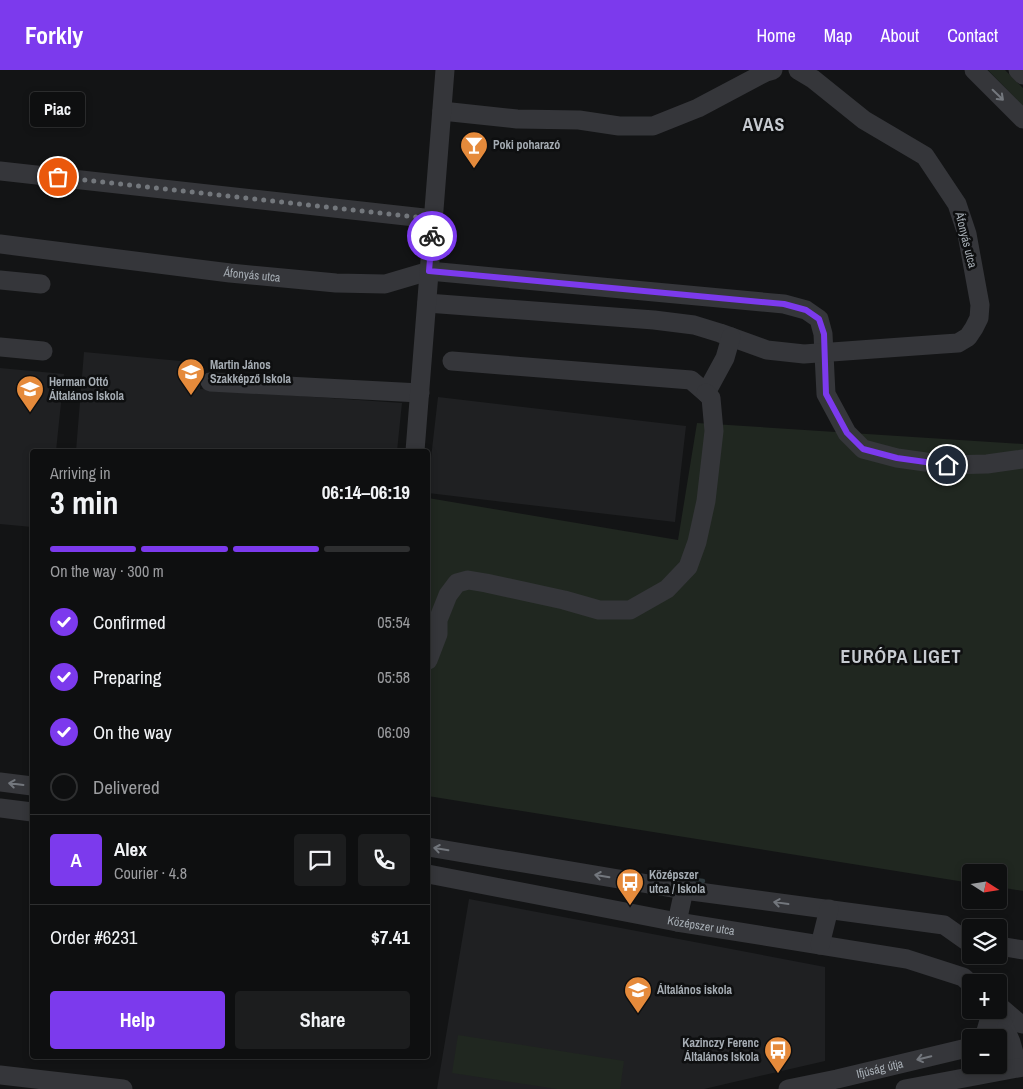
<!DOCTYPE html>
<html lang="en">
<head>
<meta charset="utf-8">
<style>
  body { margin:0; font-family:"Archivo Narrow",sans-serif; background:#1c1d1e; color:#f1f3f6; height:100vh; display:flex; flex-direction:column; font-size:19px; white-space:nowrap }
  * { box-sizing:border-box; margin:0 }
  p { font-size:16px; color:#9b9c9f }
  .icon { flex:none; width:28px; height:28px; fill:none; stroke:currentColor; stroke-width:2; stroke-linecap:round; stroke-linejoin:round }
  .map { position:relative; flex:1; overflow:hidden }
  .details { position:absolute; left:30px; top:379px; width:400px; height:610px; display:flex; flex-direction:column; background:#0e0f10; border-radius:5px; box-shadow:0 2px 8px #0003,0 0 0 1px #2e2f30 }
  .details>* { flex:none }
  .needle { width:32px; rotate:102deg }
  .buttons { position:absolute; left:962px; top:794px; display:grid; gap:10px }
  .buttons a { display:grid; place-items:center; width:45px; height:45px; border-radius:5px; background:#0e0f10; box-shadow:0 2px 8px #0003,0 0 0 1px #2e2f30; font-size:25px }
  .pin { position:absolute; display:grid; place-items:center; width:42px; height:42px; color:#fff; margin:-21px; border:2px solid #fff; border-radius:50%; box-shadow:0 1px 5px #0007 }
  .courier { position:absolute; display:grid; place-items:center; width:50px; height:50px; margin:-25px; border:4px solid #7c3aed; border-radius:50%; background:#fff; color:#222; box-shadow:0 1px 6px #0007 }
  .bubble { position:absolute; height:35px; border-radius:5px; background:#0e0f10; box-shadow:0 2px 8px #0003,0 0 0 1px #2e2f30; font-size:16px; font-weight:700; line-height:35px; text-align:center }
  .summary em { font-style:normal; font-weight:700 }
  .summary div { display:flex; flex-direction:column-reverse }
  .summary { display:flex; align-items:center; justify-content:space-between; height:85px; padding:0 20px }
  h1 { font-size:32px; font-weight:700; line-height:38px }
  .bar { display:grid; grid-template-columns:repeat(4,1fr); gap:8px 5px; align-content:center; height:60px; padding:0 20px }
  .bar i { height:6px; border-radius:4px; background:#2e2f30 }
  .bar .active { background:#7c3aed }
  .bar p { grid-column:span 4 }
  .line { display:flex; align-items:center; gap:12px; padding:0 20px; border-top:1px solid #2e2f30 }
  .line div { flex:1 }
  .round { display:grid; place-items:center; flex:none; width:52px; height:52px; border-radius:5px; background:#1c1d1e }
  ol { padding:0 20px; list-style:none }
  li { display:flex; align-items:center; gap:15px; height:55px }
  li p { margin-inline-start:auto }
  li .icon { padding:5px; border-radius:50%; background:#7c3aed; color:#fff; stroke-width:4 }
  li:last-child { color:#9b9c9f }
  li i { width:28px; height:28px; border:2px solid #2e2f30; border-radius:50% }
  .button { display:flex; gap:10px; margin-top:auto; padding:10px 20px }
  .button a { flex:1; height:58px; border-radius:5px; background:#7c3aed; color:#fff; font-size:20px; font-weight:700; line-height:58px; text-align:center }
  .button a+a { background:#1c1d1e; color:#f1f3f6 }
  header { display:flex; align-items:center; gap:30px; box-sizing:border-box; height:70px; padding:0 25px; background:#7c3aed; color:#fff }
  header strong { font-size:24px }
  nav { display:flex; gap:28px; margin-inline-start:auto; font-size:18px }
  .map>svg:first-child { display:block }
  .built { fill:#1f2022 }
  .green { fill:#202720 }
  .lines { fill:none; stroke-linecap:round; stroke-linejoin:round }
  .stream { stroke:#2e393d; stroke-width:4.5 }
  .minor { stroke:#35363a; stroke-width:19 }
  .oneway { stroke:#73777d }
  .done { stroke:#73777c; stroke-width:5; stroke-dasharray:0 9 }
  .route { stroke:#7c3aed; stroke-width:6 }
  .labels { text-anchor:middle; stroke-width:5; stroke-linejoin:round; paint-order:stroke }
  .poi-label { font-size:12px; font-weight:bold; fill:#a6adb4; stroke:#0e0f10; text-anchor:start }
  .street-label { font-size:12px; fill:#a6adb4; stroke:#0e0f10 }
  .district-label { font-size:18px; font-weight:bold; letter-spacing:1px; fill:#c7cbd1; stroke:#0e0f10 }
</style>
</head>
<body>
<header>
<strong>Forkly</strong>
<nav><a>Home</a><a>Map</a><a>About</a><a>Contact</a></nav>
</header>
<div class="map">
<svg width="1023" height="1019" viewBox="0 0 1023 1019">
  <rect width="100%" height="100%" fill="#131415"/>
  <!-- built -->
  <path class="built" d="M 84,282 L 202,293 L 200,319 L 402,333 L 397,381 L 76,381 Z
    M 0,298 L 64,304 L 56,381 L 32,381 L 32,457 L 0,454 Z
    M 438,327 L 686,356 L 675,452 L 428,423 L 428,414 Z
    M 469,829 L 825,897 L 825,991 L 704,1019 L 437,1019 Z"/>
  <!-- green -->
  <path class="green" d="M 988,0 L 1005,0 L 1023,18 L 1023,36 Z
    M 697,353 L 1023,374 L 1023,821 L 999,817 L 999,802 L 971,802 L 971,813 L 428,726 L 428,428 L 678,470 Z
    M 458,965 L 624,991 L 620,1019 L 557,1019 L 452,1003 Z"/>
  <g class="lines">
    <!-- stream -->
    <path class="stream" d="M 679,808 L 703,811"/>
    <!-- minor -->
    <g class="minor">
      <path d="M 974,0 L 1023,49"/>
      <path d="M 1018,0 L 1023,5"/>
      <path d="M 442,41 L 517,49 L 579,50 L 619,56 L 653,56 L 698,38 L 766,2 L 773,0"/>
      <path d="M 0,101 L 433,149"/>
      <path id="s1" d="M 0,174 L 230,203 L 336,213 L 385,214 L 429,201 L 784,234 L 806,240 L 819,249 L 823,264 L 826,324 L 847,363 L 863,379 L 897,388 L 947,395 L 987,394 L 1023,389"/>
      <path d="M 0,210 L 41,214"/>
      <path d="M 427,233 L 654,250 L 694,255 L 720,263 L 767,280 L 804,284 L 943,274 L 958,273 L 968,267 L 974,258 L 979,248 L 980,235 L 967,164 L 957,134 L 925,86 L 864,50 L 813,9 L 798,0"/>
      <path d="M 0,277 L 43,281"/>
      <path d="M 452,291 L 691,310 L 706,323 L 725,288 L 731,267"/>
      <path d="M 210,312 L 420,323"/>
      <path d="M 415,381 L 445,0"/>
      <path d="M 428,590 L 438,564 L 438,550 L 448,525 L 457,513 L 468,510 L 486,513 L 564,530 L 599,540 L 630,540 L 667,519 L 688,497 L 697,472 L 706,431 L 714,361 L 711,328 L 706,323"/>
      <path d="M 0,712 L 32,716"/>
      <path d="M 0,738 L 32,742"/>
      <path d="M 428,777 L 684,820 L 944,855 L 968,872 L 971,872"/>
      <path id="s2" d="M 428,804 L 677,852 L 907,889 L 963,907 L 971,914"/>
      <path d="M 677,852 L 684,820"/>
      <path d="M 820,875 L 829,839"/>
      <path d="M 999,876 L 1023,880"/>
      <path d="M 999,936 L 1019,953 L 1023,954"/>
      <path d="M 997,940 L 1011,972 L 1017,994"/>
      <path d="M 984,968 L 992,940"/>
      <path d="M 0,1005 L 123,1019"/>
      <path id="s3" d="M 788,1019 L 837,1009 L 971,977"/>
      <path d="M 905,1019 L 1023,997"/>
    </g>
  </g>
  <!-- one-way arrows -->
  <defs><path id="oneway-shaft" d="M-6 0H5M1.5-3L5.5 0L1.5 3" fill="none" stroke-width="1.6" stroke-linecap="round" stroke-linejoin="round" transform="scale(1.25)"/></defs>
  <g class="oneway">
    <use href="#oneway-shaft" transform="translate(998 25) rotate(44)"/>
    <use href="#oneway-shaft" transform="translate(16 714) rotate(-173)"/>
    <use href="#oneway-shaft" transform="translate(441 779) rotate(-171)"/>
    <use href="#oneway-shaft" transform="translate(602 806) rotate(-171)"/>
    <use href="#oneway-shaft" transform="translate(781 833) rotate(-172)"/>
    <use href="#oneway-shaft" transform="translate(924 988) rotate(167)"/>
  </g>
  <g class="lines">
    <!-- done -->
    <path class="done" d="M 58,107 L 433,149 L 432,166"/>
    <!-- route -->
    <path class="route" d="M 432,166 L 429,201 L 784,234 L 806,240 L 819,249 L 824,264 L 826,324 L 847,363 L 863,379 L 897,388 L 947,395"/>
  </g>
  <!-- icons -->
  <defs>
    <g id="bar-pin" transform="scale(1.4375)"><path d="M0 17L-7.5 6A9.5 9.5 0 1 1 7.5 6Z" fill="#e58a3b" stroke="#0e0f10"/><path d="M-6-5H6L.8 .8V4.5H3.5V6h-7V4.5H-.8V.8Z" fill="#fff"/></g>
    <g id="school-pin" transform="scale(1.4375)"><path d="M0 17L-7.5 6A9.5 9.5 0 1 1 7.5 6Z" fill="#e58a3b" stroke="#0e0f10"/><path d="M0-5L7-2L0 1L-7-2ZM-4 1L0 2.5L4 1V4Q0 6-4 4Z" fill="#fff"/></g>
    <g id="bus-pin" transform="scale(1.4375)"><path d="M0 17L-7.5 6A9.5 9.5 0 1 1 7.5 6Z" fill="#e58a3b" stroke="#0e0f10"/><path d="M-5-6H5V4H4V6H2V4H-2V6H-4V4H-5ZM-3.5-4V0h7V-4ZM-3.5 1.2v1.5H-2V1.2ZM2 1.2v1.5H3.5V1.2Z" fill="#fff"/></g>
  </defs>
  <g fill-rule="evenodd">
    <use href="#bar-pin" x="474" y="75"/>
    <use href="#school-pin" x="191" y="302"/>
    <use href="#school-pin" x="30" y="319"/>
    <use href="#bus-pin" x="630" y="812"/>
    <use href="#school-pin" x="638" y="920"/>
    <use href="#bus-pin" x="778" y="980"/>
  </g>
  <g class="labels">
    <!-- poi labels -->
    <g class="poi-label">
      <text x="493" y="79">Poki poharazó</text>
      <text x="210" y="299">Martin János<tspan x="210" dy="14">Szakképző Iskola</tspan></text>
      <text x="49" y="316">Herman Ottó<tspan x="49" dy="14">Általános Iskola</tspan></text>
      <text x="649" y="809">Középszer<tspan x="649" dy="14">utca / Iskola</tspan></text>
      <text x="657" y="924">Általános iskola</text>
      <text x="759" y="977" text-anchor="end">Kazinczy Ferenc<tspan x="759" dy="14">Általános Iskola</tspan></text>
    </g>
    <!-- street labels -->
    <g class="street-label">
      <text transform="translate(966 170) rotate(76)" y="4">Áfonyás utca</text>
      <text dy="4" stroke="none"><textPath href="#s1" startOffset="254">Áfonyás utca</textPath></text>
      <text dy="4" stroke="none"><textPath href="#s2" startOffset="278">Középszer utca</textPath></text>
      <text dy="4" stroke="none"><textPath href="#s3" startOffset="94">Ifjúság útja</textPath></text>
    </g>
    <!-- district labels -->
    <g class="district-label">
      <text x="764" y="61">AVAS</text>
      <text x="901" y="593">EURÓPA LIGET</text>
    </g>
  </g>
</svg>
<div class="buttons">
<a><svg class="needle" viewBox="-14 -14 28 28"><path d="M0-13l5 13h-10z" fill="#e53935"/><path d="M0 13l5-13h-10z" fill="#9b9c9f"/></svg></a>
<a><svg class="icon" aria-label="layers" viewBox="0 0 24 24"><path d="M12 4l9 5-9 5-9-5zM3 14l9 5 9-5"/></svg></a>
<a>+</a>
<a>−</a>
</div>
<div class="pin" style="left:58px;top:107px;background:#ea580c"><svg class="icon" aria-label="bag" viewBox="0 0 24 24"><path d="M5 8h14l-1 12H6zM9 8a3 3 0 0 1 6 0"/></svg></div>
<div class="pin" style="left:947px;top:395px;background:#1f2937"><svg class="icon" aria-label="home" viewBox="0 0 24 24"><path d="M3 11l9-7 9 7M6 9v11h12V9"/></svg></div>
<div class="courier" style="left:432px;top:166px"><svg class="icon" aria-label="bike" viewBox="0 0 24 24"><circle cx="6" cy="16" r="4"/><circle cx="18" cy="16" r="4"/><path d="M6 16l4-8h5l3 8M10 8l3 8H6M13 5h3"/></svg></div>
<div class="bubble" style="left:30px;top:22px;width:55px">Piac</div>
<section class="details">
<div class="summary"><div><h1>3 min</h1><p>Arriving in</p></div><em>06:14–06:19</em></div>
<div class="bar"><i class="active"></i><i class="active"></i><i class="active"></i><i></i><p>On the way · 300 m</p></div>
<ol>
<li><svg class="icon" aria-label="check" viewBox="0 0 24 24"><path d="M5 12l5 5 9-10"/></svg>Confirmed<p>05:54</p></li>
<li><svg class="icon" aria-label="check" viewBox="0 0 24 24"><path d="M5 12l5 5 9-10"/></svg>Preparing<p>05:58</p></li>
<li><svg class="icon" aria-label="check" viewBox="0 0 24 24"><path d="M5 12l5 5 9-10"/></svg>On the way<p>06:09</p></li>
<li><i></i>Delivered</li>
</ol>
<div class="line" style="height:90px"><b class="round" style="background:#7c3aed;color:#fff">A</b><div><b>Alex</b><p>Courier · 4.8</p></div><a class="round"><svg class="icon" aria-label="chat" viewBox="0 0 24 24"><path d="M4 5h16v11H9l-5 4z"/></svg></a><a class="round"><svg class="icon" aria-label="phone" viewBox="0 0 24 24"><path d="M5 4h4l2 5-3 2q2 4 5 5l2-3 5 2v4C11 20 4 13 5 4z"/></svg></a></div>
<div class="line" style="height:65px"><div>Order #6231</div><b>$7.41</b></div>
<div class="button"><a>Help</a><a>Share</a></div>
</section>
</div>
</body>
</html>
